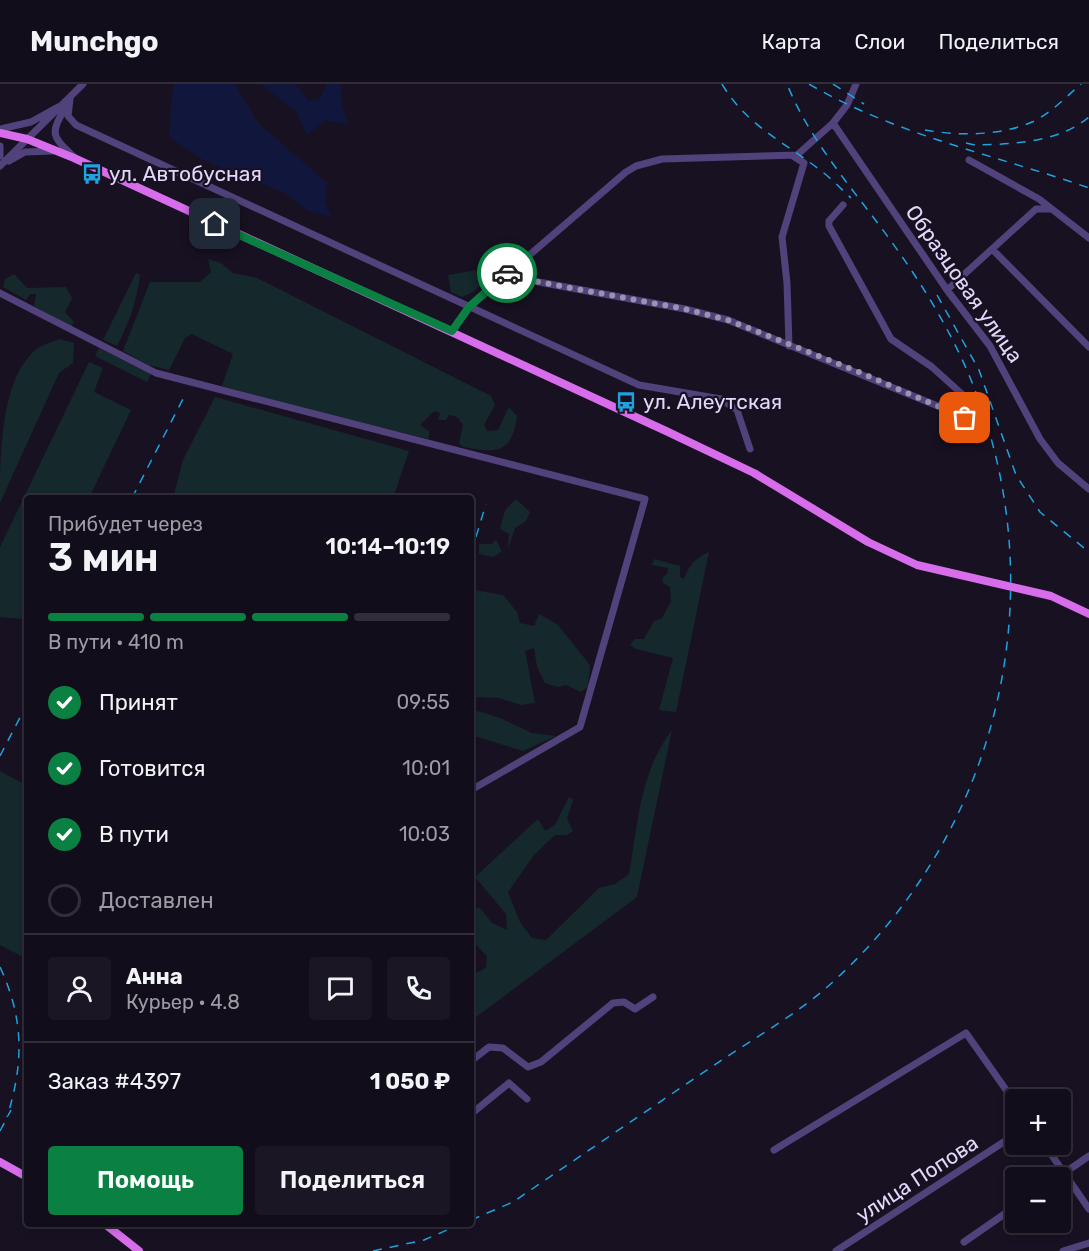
<!DOCTYPE html>
<html lang="ru">
<head>
<meta charset="utf-8">
<style>
  body { margin:0; font-family:Rubik,sans-serif; background:#1b1623; color:#f1f3f6; height:100vh; display:flex; flex-direction:column; font-size:22px; white-space:nowrap }
  * { box-sizing:border-box; margin:0 }
  p { font-size:20px; color:#9c9ca2 }
  .icon { flex:none; width:33px; height:33px; fill:none; stroke:currentColor; stroke-width:2; stroke-linecap:round; stroke-linejoin:round }
  .map { position:relative; flex:1; overflow:hidden }
  .drawer { position:absolute; left:24px; top:411px; width:450px; height:732px; display:flex; flex-direction:column; background:#120d1a; border-radius:6px; box-shadow:0 3px 9px #0003,0 0 0 2px #312d39 }
  .drawer>* { flex:none }
  .buttons { position:absolute; left:1005px; top:1005px; display:grid; gap:12px }
  .buttons a { display:grid; place-items:center; width:66px; height:66px; border-radius:6px; background:#120d1a; box-shadow:0 3px 9px #0003,0 0 0 2px #312d39; font-size:30px }
  .pin { position:absolute; display:grid; place-items:center; width:51px; height:51px; color:#fff; margin:-26px; border-radius:12px; box-shadow:0 3px 9px #0006 }
  .courier { position:absolute; display:grid; place-items:center; width:60px; height:60px; margin:-30px; border:4px solid #0b8043; border-radius:50%; background:#fff; color:#222; box-shadow:0 2px 8px #0007 }
  .headline em { font-style:normal; font-weight:600 }
  .headline div { display:flex; flex-direction:column-reverse }
  .headline { display:flex; align-items:center; justify-content:space-between; height:102px; padding:0 24px }
  h1 { font-size:39px; font-weight:600; line-height:45px }
  .bar { display:grid; grid-template-columns:repeat(4,1fr); gap:9px 6px; align-content:center; height:72px; padding:0 24px }
  .bar i { height:8px; border-radius:4px; background:#312d39 }
  .bar .current { background:#0b8043 }
  .bar p { grid-column:span 4 }
  .line { display:flex; align-items:center; gap:15px; padding:0 24px; border-top:2px solid #312d39 }
  .line div { flex:1 }
  .round { display:grid; place-items:center; flex:none; width:63px; height:63px; border-radius:6px; background:#1b1623 }
  ol { padding:0 24px; list-style:none }
  li { display:flex; align-items:center; gap:18px; height:66px }
  li p { margin-inline-start:auto }
  li .icon { padding:6px; border-radius:50%; background:#0b8043; color:#fff; stroke-width:4 }
  li:last-child { color:#9c9ca2 }
  li i { width:33px; height:33px; border:3px solid #312d39; border-radius:50% }
  .action { display:flex; gap:12px; margin-top:auto; padding:12px 24px }
  .action a { flex:1; height:69px; border-radius:6px; background:#0b8043; color:#fff; font-size:24px; font-weight:600; line-height:69px; text-align:center }
  .action a+a { background:#1b1623; color:#f1f3f6 }
  header { display:flex; align-items:center; gap:36px; box-sizing:border-box; height:84px; padding:0 30px; background:#120d1a; border-bottom:2px solid #312d39 }
  header strong { font-size:28px }
  nav { display:flex; gap:33px; margin-inline-start:auto; font-size:21px }
  .map>svg:first-child { display:block }
  .green { fill:#15282c }
  .water { fill:#11173c }
  .lines { fill:none; stroke-linecap:round; stroke-linejoin:round }
  .minor { stroke:#51427b; stroke-width:7 }
  .major { stroke:#d76deb; stroke-width:8 }
  .rail { stroke:#1ea3df; stroke-width:1.5; stroke-dasharray:9 8; stroke-linecap:butt }
  .done { stroke:#9c92ae; stroke-width:6; stroke-dasharray:0 10.8 }
  .route { stroke:#0b8043; stroke-width:8 }
  .labels { text-anchor:middle; stroke-width:4.5; stroke-linejoin:round; paint-order:stroke }
  .poi-label { font-size:21px; fill:#e3d8fa; stroke:#181122; text-anchor:start }
  .street-label { font-size:21px; fill:#e3d8fa; stroke:#181122 }
</style>
</head>
<body>
<header>
<strong>Munchgo</strong>
<nav><a>Карта</a><a>Слои</a><a>Поделиться</a></nav>
</header>
<div class="map">
<svg width="1089" height="1167" viewBox="0 0 1089 1167">
  <rect width="100%" height="100%" fill="#181122"/>
  <!-- green -->
  <path class="green" d="M 208,175 L 221,179 L 233,189 L 257,194 L 281,206 L 491,312 L 495,321 L 484,341 L 487,347 L 498,346 L 509,323 L 517,332 C 512,371 496,369 463,363 L 459,359 L 463,341 L 457,333 L 449,331 L 446,336 L 438,336 L 440,329 L 434,327 L 420,341 L 429,347 L 429,355 L 323,330 L 222,302 L 233,270 L 192,250 L 185,254 L 169,286 L 148,281 L 123,267 L 150,198 L 200,198 L 211,188 Z
    M 494,183 L 495,188 L 473,208 L 462,213 L 451,208 L 448,191 Z
    M 136,189 L 140,191 C 137,217 129,239 117,262 L 103,256 Z
    M 14,190 L 27,204 L 66,203 L 72,214 L 65,228 L 74,238 L 71,243 L 34,222 L 36,210 L 30,210 L 26,216 L 3,203 L 5,195 Z
    M 59,255 L 74,259 L 73,279 L 59,289 L 0,419 C 0,373 0,292 38,264 C 44,260 52,258 59,255 Z
    M 99,264 L 151,290 L 147,298 L 95,272 Z
    M 89,278 L 103,284 L 94,308 L 131,326 L 89,414 L 27,414 L 27,530 L 24,535 L 0,533 L 0,463 Z
    M 215,313 L 409,367 L 393,414 L 173,414 L 183,376 Z
    M 516,415 L 530,428 L 526,437 L 515,444 L 508,465 L 509,450 L 500,445 L 505,426 Z
    M 496,456 L 502,467 L 494,473 L 479,470 L 479,460 L 492,460 Z
    M 709,468 L 676,628 L 659,626 L 673,574 L 636,565 L 630,561 L 635,555 L 644,555 L 654,537 L 662,534 L 671,517 L 670,503 L 663,499 L 662,494 L 667,490 L 668,484 L 652,481 L 654,475 L 680,482 L 680,493 L 684,495 C 689,481 695,474 709,468 Z
    M 475,506 L 503,511 L 517,528 L 520,539 L 534,542 L 539,530 L 557,540 L 590,581 L 588,603 L 581,608 L 566,601 L 558,603 L 545,599 L 537,583 L 534,564 L 525,567 L 535,619 L 521,621 L 499,614 L 471,613 L 471,508 Z
    M 478,627 L 500,634 L 532,649 L 556,652 L 523,667 L 471,651 L 471,629 Z
    M 672,646 L 637,813 L 471,937 L 471,891 L 486,884 L 487,872 L 471,856 L 471,825 L 480,824 L 492,839 L 507,846 L 506,830 L 475,793 L 538,735 L 545,747 L 555,741 L 569,713 L 573,716 L 567,735 L 573,747 L 567,751 L 555,751 L 534,771 L 508,808 L 520,838 L 532,854 L 546,856 L 599,804 L 615,800 L 629,790 C 638,740 640,687 672,646 Z
    M 0,687 L 22,699 L 27,691 L 27,875 L 0,861 Z"/>
  <!-- water -->
  <path class="water" d="M 173,0 L 235,0 L 258,39 L 327,99 L 325,117 L 331,133 L 306,126 L 285,109 L 203,76 L 169,53 Z
    M 261,0 L 295,0 L 309,17 L 321,14 L 326,0 L 340,0 L 342,21 L 348,41 L 326,36 L 307,51 L 297,28 Z"/>
  <g class="lines">
    <!-- minor -->
    <path class="minor" d="M 70,15 L 68,32 L 76,41 L 639,301 L 721,315 L 737,326 L 750,365
      M 66,23 C 49,50 52,52 74,73
      M 833,39 L 947,206 L 990,262 L 1040,355 L 1058,379 L 1089,405
      M 0,45 L 31,38 L 58,23
      M 0,62 L 0,72
      M 969,76 L 1039,115 L 1089,154
      M 9,77 L 25,68 L 53,67
      M 0,82 L 83,0
      M 993,166 L 1089,263
      M 508,188 L 517,194 L 685,225 L 728,236 L 967,334 L 973,320 L 932,283 L 891,255 L 829,142 L 829,137 L 843,121
      M 947,206 L 1036,125 L 1051,125
      M 0,209 L 156,289 L 645,415 L 580,643 L 471,706
      M 452,247 L 469,223 L 626,88 L 636,82 L 662,75 L 797,71 L 833,39 L 847,21 L 856,0
      M 789,262 L 787,199 L 782,153 L 804,79 L 793,72
      M 471,977 L 489,963 L 503,964 L 528,983 L 541,978 L 613,919 L 624,918 L 635,925 L 653,913
      M 471,1030 L 509,999 L 527,1015
      M 1044,1060 L 1089,1125
      M 774,1066 L 966,949 L 1016,1020
      M 1057,1094 L 1089,1072
      M 964,1158 L 1016,1122
      M 836,1167 L 1016,1050
      M 1063,1167 L 1089,1159"/>
    <!-- major -->
    <path class="major" d="M 0,49 L 27,55 L 74,74 L 666,347 L 754,389 L 868,458 L 917,481 L 1051,512 L 1089,530
      M 0,1078 L 27,1093
      M 105,1140 L 139,1167"/>
    <!-- rail -->
    <path class="rail" d="M 722,0 C 746,41 784,58 820,86 C 831,94 841,105 851,114
      M 809,0 C 896,51 995,71 1089,104
      M 833,0 L 864,20
      M 925,46 C 959,52 1000,52 1032,38 C 1050,30 1066,13 1081,0
      M 966,59 L 975,61 C 1013,60 1058,59 1089,33
      M 937,211 L 979,286 L 1016,391 L 1040,428 L 1089,468
      M 132,414 L 186,309
      M 471,469 L 486,420
      M 0,672 L 27,620
      M 0,883 C 24,935 24,979 7,1033
      M 0,1047 L 11,1026
      M 471,1136 L 513,1118 C 582,1071 652,1023 722,976 C 756,953 795,931 826,904 C 1002,750 1060,499 966,284 C 946,239 920,197 891,157 C 854,106 811,59 787,0
      M 373,1167 L 424,1156 L 461,1140"/>
  </g>
  <g class="lines">
    <!-- done -->
    <path class="done" d="M 507,189 L 517,194 L 685,225 L 728,236 L 859,288 L 965,334"/>
    <!-- route -->
    <path class="route" d="M 215,140 L 452,247 L 469,223 L 507,189"/>
  </g>
  <!-- icons -->
  <defs>
    <g id="bus-bare" transform="scale(1.62)"><path d="M-5-6H5V4H4V6H2V4H-2V6H-4V4H-5ZM-3.5-4V0h7V-4ZM-3.5 1.2v1.5H-2V1.2ZM2 1.2v1.5H3.5V1.2Z" fill="#1ea3df" stroke="#181122" stroke-width="2.5" paint-order="stroke"/></g>
  </defs>
  <g fill-rule="evenodd">
    <use href="#bus-bare" x="92" y="90"/>
    <use href="#bus-bare" x="626" y="318"/>
  </g>
  <g class="labels">
    <!-- poi labels -->
    <g class="poi-label">
      <text x="109" y="97">ул. Автобусная</text>
      <text x="643" y="325">ул. Алеутская</text>
    </g>
    <!-- street labels -->
    <g class="street-label">
      <text transform="translate(964 200) rotate(55)" y="7">Образцовая улица</text>
      <text transform="translate(917 1095) rotate(-33)" y="7">улица Попова</text>
    </g>
  </g>
</svg>
<div class="buttons">
<a>+</a>
<a>−</a>
</div>
<div class="pin" style="left:965px;top:334px;background:#ea580c"><svg class="icon" aria-label="bag" viewBox="0 0 24 24"><path d="M5 8h14l-1 12H6zM9 8a3 3 0 0 1 6 0"/></svg></div>
<div class="pin" style="left:215px;top:140px;background:#1f2937"><svg class="icon" aria-label="home" viewBox="0 0 24 24"><path d="M3 11l9-7 9 7M6 9v11h12V9"/></svg></div>
<div class="courier" style="left:507px;top:189px"><svg class="icon" aria-label="car" viewBox="0 0 24 24"><path d="M5 17H2v-5l4-1 3-4h7l3 4 3 1v5h-3M9 17h6M6 11h13"/><circle cx="7" cy="17" r="2"/><circle cx="17" cy="17" r="2"/></svg></div>
<section class="drawer">
<div class="headline"><div><h1>3 мин</h1><p>Прибудет через</p></div><em>10:14–10:19</em></div>
<div class="bar"><i class="current"></i><i class="current"></i><i class="current"></i><i></i><p>В пути · 410 m</p></div>
<ol>
<li><svg class="icon" aria-label="check" viewBox="0 0 24 24"><path d="M5 12l5 5 9-10"/></svg>Принят<p>09:55</p></li>
<li><svg class="icon" aria-label="check" viewBox="0 0 24 24"><path d="M5 12l5 5 9-10"/></svg>Готовится<p>10:01</p></li>
<li><svg class="icon" aria-label="check" viewBox="0 0 24 24"><path d="M5 12l5 5 9-10"/></svg>В пути<p>10:03</p></li>
<li><i></i>Доставлен</li>
</ol>
<div class="line" style="height:108px"><a class="round"><svg class="icon" aria-label="person" viewBox="0 0 24 24"><circle cx="12" cy="8" r="4"/><path d="M4 21q1-7 8-7t8 7"/></svg></a><div><b>Анна</b><p>Курьер · 4.8</p></div><a class="round"><svg class="icon" aria-label="chat" viewBox="0 0 24 24"><path d="M4 5h16v11H9l-5 4z"/></svg></a><a class="round"><svg class="icon" aria-label="phone" viewBox="0 0 24 24"><path d="M5 4h4l2 5-3 2q2 4 5 5l2-3 5 2v4C11 20 4 13 5 4z"/></svg></a></div>
<div class="line" style="height:78px"><div>Заказ #4397</div><b>1 050 ₽</b></div>
<div class="action"><a>Помощь</a><a>Поделиться</a></div>
</section>
</div>
</body>
</html>
